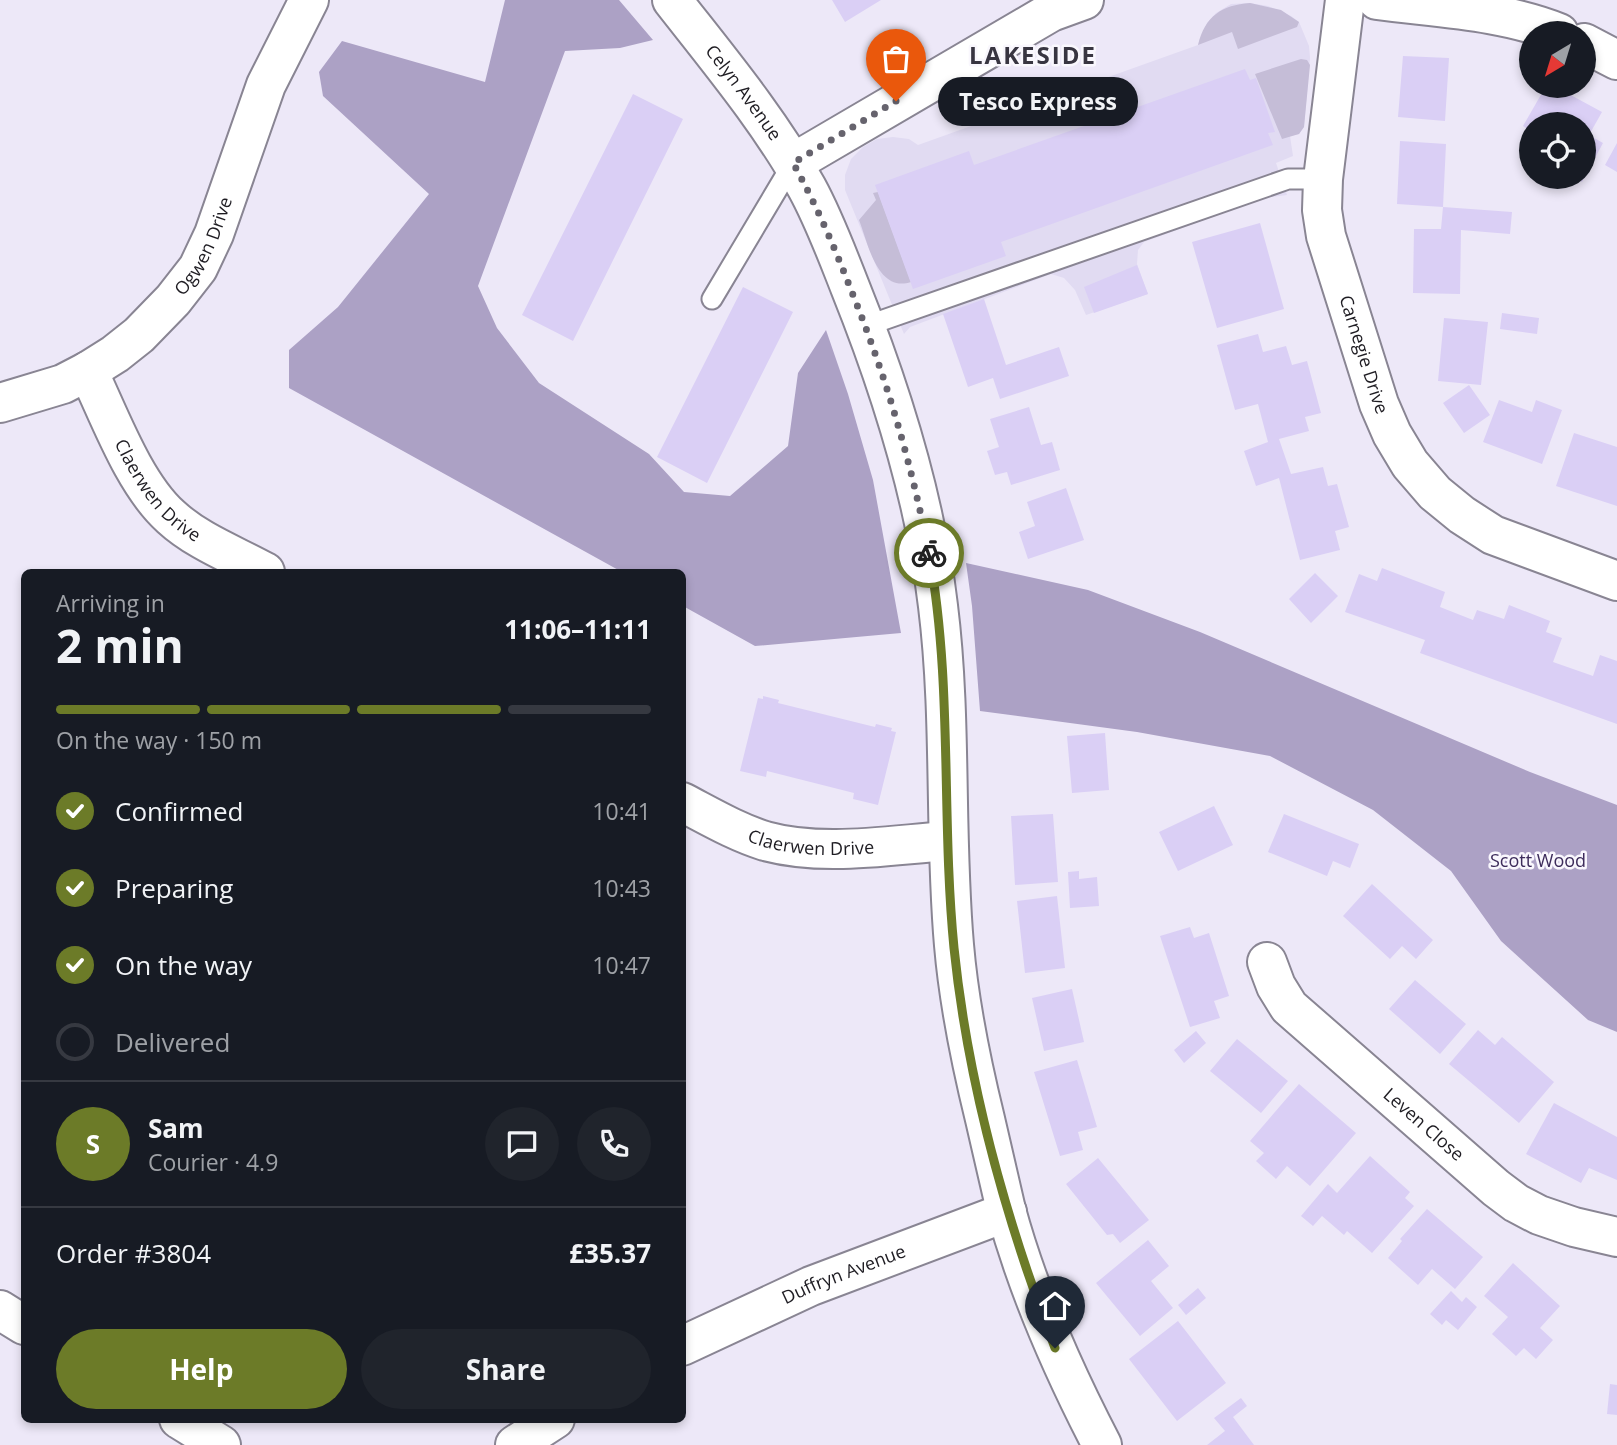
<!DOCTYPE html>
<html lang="en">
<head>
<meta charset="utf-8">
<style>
  body { margin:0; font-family:"Open Sans",sans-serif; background:#20242c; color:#f1f3f6; height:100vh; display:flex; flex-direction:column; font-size:26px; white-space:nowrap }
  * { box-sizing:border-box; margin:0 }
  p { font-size:23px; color:#9ea1a6 }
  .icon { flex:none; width:38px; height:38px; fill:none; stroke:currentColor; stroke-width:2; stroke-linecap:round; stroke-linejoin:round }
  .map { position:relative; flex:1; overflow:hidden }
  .drawer { position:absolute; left:21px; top:569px; width:665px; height:854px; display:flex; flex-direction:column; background:#171b24; border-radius:10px; box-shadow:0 4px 10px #0003 }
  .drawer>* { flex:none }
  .needle { width:46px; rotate:218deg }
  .buttons { position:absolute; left:1519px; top:21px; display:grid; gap:14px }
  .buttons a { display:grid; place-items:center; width:77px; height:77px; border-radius:50%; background:#171b24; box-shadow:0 4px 10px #0003; font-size:35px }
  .pin { position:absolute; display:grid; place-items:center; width:60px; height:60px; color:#fff; margin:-72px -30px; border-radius:50% 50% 50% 0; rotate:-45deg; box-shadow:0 0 7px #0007 }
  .pin .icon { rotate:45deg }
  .courier { position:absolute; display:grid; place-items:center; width:70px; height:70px; margin:-35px; border:5px solid #6c7b28; border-radius:50%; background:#fff; color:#222; box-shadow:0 2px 9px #0007 }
  .bubble { position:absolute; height:49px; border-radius:24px; background:#171b24; box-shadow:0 4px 10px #0003; font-size:23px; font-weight:700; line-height:49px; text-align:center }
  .summary em { font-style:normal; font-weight:700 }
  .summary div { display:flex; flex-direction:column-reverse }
  .summary { display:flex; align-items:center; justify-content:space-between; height:119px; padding:0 35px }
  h1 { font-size:46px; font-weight:700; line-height:52px }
  .bar { display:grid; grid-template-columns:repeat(4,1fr); gap:10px 7px; align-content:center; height:84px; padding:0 35px }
  .bar i { height:9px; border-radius:5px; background:#363941 }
  .bar .active { background:#6c7b28 }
  .bar p { grid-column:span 4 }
  .line { display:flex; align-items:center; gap:18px; padding:0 35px; border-top:2px solid #363941 }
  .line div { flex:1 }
  .round { display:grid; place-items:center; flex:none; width:74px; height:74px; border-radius:37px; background:#20242c }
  ol { padding:0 35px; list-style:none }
  li { display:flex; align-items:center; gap:21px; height:77px }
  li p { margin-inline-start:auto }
  li .icon { padding:7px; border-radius:50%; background:#6c7b28; color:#fff; stroke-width:4 }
  li:last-child { color:#9ea1a6 }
  li i { width:38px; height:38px; border:4px solid #363941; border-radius:50% }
  .primary-button { display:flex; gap:14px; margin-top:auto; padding:14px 35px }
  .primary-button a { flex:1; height:80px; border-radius:42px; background:#6c7b28; color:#fff; font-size:28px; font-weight:700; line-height:80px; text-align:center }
  .primary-button a+a { background:#20242c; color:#f1f3f6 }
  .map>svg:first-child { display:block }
  .built { fill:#e1dbf2 }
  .green { fill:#c5bdd7 }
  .forest { fill:#aca1c5 }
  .building { fill:#dacff5 }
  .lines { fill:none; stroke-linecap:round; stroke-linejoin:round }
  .lane-casing { stroke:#898593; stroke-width:23 }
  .street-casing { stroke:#898593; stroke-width:42 }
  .lane { stroke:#fff; stroke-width:19 }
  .street { stroke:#fff; stroke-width:38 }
  .done { stroke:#66636d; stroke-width:7; stroke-dasharray:0 12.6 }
  .route { stroke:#6c7b28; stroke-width:9 }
  .labels { text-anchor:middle; stroke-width:5; stroke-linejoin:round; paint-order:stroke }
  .street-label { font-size:18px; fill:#1e1c22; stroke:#f9f7fd }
  .park-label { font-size:18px; fill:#3d2c5b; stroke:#f9f7fd }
  .district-label { font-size:24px; font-weight:bold; letter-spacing:2px; fill:#383541; stroke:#f9f7fd }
</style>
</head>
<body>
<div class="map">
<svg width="1617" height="1445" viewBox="0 0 1617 1445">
  <rect width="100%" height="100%" fill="#ede8f8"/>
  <!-- built -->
  <path class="built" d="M 1250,3 L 1268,6 L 1291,16 L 1299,22 L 1309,46 L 1310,58 L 1304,127 L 1299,134 L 1290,136 L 1293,156 L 1276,163 L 1287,195 L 1264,198 L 1144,242 L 1138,250 L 1137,264 L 1148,294 L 1086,315 L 1075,290 L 1064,278 L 1051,274 L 910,327 L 904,334 L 845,190 L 845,175 L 851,159 L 863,147 L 877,139 L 893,137 L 909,139 L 918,145 L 1198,45 L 1207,23 L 1216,13 L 1231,4 Z"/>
  <!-- green -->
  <path class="green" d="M 1250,3 L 1281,10 L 1299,22 L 1297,27 L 1238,49 L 1232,32 L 1198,45 C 1205,16 1222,5 1250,3 Z
    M 1301,59 L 1307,60 L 1310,65 L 1304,127 L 1299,134 L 1282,139 L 1255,74 Z
    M 878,192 L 911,282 C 877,293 868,243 859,220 L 876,200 L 873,193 Z"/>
  <!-- forest -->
  <path class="forest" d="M 505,0 L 619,0 L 653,40 L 620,48 L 565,51 L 478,286 L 497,328 L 539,383 L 649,454 L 684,492 L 730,496 L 788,446 L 798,373 L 826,330 L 848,394 L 873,480 L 901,633 L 755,646 L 683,606 L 682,572 L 622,572 L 289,388 L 289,350 L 338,307 L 429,194 L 323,96 L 319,72 L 342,41 L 485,82 Z
    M 966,563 L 1088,590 L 1200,632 L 1530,772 L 1617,805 L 1617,1032 L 1588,1020 L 1501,941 L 1451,871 L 1373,810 L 1270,756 L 1137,732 L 980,711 L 972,606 Z"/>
  <!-- building -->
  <path class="building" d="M 832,0 L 881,0 L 845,22 Z
    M 1403,56 L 1449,58 L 1445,121 L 1398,117 Z
    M 1245,69 L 1250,80 L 1256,78 L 1275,132 L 1268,133 L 1273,145 L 1001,242 L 1006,256 L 913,289 L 875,185 L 969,151 L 974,165 Z
    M 1546,86 L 1554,86 L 1602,112 L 1589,135 L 1603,143 L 1582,182 L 1573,177 L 1584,177 L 1584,124 L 1531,124 L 1531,131 L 1523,126 Z
    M 633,94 L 683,119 L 573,341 L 522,315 Z
    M 1400,141 L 1446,144 L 1443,207 L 1397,204 Z
    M 1617,143 L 1617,172 L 1605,165 Z
    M 1443,207 L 1512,212 L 1510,234 L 1461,230 L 1460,294 L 1413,293 L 1414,229 L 1441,229 Z
    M 1260,223 L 1284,309 L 1217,328 L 1192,242 Z
    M 1137,265 L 1148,294 L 1094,313 L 1084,287 Z
    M 743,287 L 793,312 L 707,483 L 657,457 Z
    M 984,299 L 1006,365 L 1059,347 L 1069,376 L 1000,399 L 993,378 L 968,387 L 943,314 Z
    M 1502,313 L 1539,318 L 1537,334 L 1500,329 Z
    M 1444,318 L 1488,322 L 1481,385 L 1438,381 Z
    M 1258,334 L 1263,352 L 1286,346 L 1292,365 L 1307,361 L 1321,413 L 1305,417 L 1309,431 L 1279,439 L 1291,474 L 1323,467 L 1328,486 L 1337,484 L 1349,527 L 1335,531 L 1340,550 L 1300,560 L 1279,478 L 1256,486 L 1244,451 L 1268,442 L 1258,404 L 1235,410 L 1217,345 Z
    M 1469,385 L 1490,415 L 1464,433 L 1443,403 Z
    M 1499,400 L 1532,412 L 1536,400 L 1562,410 L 1542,464 L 1483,442 Z
    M 1029,407 L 1041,445 L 1052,442 L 1060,470 L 1011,485 L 1007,472 L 995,475 L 987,451 L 999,447 L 990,419 Z
    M 1574,433 L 1617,447 L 1617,506 L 1556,486 Z
    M 1066,488 L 1084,540 L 1028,559 L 1019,532 L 1035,526 L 1027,502 Z
    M 1382,568 L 1445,592 L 1440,607 L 1473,620 L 1477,610 L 1504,619 L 1509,605 L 1550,621 L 1546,632 L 1562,638 L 1553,662 L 1593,676 L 1600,655 L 1617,661 L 1617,724 L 1420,653 L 1425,640 L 1345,612 L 1359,574 L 1377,581 Z
    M 1315,573 L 1338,596 L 1311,623 L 1289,599 Z
    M 763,696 L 779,700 L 778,703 L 875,727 L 876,724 L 892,728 L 891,731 L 896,732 L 878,805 L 853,799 L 854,793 L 767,771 L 766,777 L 740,771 L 758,698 L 763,699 Z
    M 1105,733 L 1109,790 L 1072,793 L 1067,736 Z
    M 1214,806 L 1233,845 L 1178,871 L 1159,832 Z
    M 1053,814 L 1058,882 L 1015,885 L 1011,816 Z
    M 1284,814 L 1359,844 L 1350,868 L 1333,861 L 1327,876 L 1268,852 Z
    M 1079,871 L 1079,879 L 1097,877 L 1099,906 L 1070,908 L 1068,872 Z
    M 1372,884 L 1433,940 L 1416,959 L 1402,946 L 1390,959 L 1343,916 Z
    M 1057,896 L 1065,968 L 1025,973 L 1017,901 Z
    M 1190,927 L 1194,938 L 1209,933 L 1229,996 L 1214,1001 L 1220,1018 L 1190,1027 L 1160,936 Z
    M 1415,980 L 1466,1024 L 1440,1054 L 1389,1009 Z
    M 1072,989 L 1084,1042 L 1044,1051 L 1032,998 Z
    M 1478,1030 L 1495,1045 L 1502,1037 L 1554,1082 L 1519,1123 L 1449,1064 Z
    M 1196,1031 L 1206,1043 L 1184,1063 L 1174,1050 Z
    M 1237,1039 L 1288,1081 L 1261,1113 L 1210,1071 Z
    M 1077,1060 L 1097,1127 L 1078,1132 L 1083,1150 L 1060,1156 L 1034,1072 Z
    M 1299,1084 L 1356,1133 L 1310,1186 L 1287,1166 L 1276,1179 L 1256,1161 L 1264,1153 L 1250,1141 Z
    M 1554,1103 L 1617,1137 L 1617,1180 L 1589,1168 L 1581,1183 L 1526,1154 Z
    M 1370,1156 L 1410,1192 L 1405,1198 L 1414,1206 L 1372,1253 L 1347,1231 L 1344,1235 L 1322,1216 L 1313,1226 L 1301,1216 L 1328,1184 L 1337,1193 Z
    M 1098,1158 L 1149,1220 L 1120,1243 L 1113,1234 L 1107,1235 L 1066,1184 Z
    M 1427,1209 L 1483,1257 L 1455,1289 L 1432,1269 L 1418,1285 L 1388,1258 L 1402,1241 L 1400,1239 Z
    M 1148,1240 L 1169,1266 L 1151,1281 L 1173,1308 L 1140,1336 L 1096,1283 Z
    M 1513,1263 L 1560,1306 L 1540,1328 L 1553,1340 L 1536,1359 L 1524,1348 L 1516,1356 L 1492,1334 L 1508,1317 L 1484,1296 Z
    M 1198,1288 L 1206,1298 L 1186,1315 L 1178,1305 Z
    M 1451,1291 L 1462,1302 L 1466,1297 L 1477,1307 L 1458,1330 L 1446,1320 L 1442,1325 L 1430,1314 Z
    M 1178,1321 L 1226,1383 L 1177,1421 L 1129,1359 Z
    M 1610,1384 L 1617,1385 L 1617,1415 L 1607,1414 Z
    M 1241,1398 L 1247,1406 L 1233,1417 L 1254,1445 L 1207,1445 L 1225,1431 L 1214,1418 Z"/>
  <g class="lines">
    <!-- lane casing -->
    <g class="lane-casing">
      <path id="lane" d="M 712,299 L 793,163
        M 866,326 L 1288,179 L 1323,179"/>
    </g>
    <!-- street casing -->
    <g class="street-casing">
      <g id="street">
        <path id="s1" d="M 672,0 C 719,60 770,121 807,188 C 824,219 837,254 850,287 C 891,389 925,496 938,606 C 952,718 944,832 954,945 C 959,1004 971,1062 985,1119 C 992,1149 999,1180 1006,1210 C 1028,1291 1063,1370 1102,1445"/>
        <path id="s2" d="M 1345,0 L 1323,179 L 1322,210 L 1326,236 L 1379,404 L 1392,434 L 1410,464 L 1435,493 L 1462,515 L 1493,535 L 1617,581"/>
        <path d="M 1377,0 C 1437,8 1502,10 1559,33"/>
        <path d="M 1584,43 L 1617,60"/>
        <path d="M 793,163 L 1051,12 L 1084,0"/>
        <path id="s3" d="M 88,371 C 110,417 134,484 171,517 C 197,541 234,555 265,572"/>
        <path id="s4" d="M 0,403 L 63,384 L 88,371 L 115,354 L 139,335 L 173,300 L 198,268 L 214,234 L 266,85 L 309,0"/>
        <path id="s5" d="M 682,802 C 709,816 736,832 765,841 C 823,857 889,845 948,841"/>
        <path id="s6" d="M 1267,962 L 1276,986 L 1289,1007 L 1496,1188 L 1516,1203 L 1539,1215 L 1574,1227 L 1617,1237"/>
        <path d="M 0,1310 L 24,1325"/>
        <path id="s7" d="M 682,1346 L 811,1286 L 1007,1212"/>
        <path d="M 179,1419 L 221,1445"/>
        <path d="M 515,1445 L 555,1419"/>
      </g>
    </g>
    <!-- lane -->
    <use href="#lane" class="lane"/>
    <!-- street -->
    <use href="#street" class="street"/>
  </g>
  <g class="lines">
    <!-- done -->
    <path class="done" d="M 896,101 L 793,163 C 816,204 834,246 851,290 C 886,376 911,462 929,553"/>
    <!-- route -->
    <path class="route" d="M 929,553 C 953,684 941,816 954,948 C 968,1085 1006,1220 1055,1348"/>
  </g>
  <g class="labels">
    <!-- street labels -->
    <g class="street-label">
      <text dy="6" stroke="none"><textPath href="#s1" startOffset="117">Celyn Avenue</textPath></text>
      <text dy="6" stroke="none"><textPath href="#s4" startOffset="268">Ogwen Drive</textPath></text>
      <text dy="6" stroke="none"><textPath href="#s2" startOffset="362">Carnegie Drive</textPath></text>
      <text dy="6" stroke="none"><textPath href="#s3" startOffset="140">Claerwen Drive</textPath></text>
      <text dy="6" stroke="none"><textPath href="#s5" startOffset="138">Claerwen Drive</textPath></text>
      <text dy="6" stroke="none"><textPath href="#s6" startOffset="229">Leven Close</textPath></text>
      <text dy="6" stroke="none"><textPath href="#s7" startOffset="177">Duffryn Avenue</textPath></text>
    </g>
    <!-- park labels -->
    <g class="park-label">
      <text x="1538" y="867">Scott Wood</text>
    </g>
    <!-- district labels -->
    <g class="district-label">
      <text x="1033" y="64">LAKESIDE</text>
    </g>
  </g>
</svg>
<div class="buttons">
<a><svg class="needle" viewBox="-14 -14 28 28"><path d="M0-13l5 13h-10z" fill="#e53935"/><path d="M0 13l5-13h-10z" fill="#9ea1a6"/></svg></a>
<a><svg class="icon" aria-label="locate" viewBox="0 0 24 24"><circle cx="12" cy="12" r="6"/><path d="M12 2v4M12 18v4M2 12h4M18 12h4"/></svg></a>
</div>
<div class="pin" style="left:896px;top:101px;background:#ea580c"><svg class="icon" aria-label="bag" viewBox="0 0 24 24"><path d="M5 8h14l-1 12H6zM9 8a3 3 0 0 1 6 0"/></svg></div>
<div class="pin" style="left:1055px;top:1348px;background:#1f2937"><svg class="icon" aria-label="home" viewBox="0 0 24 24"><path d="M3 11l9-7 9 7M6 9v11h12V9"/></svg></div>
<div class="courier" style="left:929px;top:553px"><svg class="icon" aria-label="bike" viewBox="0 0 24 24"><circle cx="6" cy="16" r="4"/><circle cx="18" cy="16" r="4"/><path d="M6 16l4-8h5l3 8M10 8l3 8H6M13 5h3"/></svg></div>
<div class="bubble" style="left:938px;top:77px;width:200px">Tesco Express</div>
<section class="drawer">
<div class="summary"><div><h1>2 min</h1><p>Arriving in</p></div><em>11:06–11:11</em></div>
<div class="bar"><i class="active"></i><i class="active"></i><i class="active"></i><i></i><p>On the way · 150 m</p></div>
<ol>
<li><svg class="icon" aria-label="check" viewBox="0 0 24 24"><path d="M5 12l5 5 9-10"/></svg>Confirmed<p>10:41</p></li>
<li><svg class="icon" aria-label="check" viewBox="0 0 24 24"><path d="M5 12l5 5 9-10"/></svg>Preparing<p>10:43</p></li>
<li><svg class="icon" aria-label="check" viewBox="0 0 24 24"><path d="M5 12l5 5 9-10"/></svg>On the way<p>10:47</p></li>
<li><i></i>Delivered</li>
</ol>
<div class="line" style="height:126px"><b class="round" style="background:#6c7b28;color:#fff">S</b><div><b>Sam</b><p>Courier · 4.9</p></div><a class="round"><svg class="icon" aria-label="chat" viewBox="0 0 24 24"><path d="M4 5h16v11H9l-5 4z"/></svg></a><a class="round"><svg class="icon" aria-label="phone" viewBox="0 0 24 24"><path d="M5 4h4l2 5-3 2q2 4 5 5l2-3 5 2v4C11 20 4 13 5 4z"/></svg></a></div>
<div class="line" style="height:91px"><div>Order #3804</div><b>£35.37</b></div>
<div class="primary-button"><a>Help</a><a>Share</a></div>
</section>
</div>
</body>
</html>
